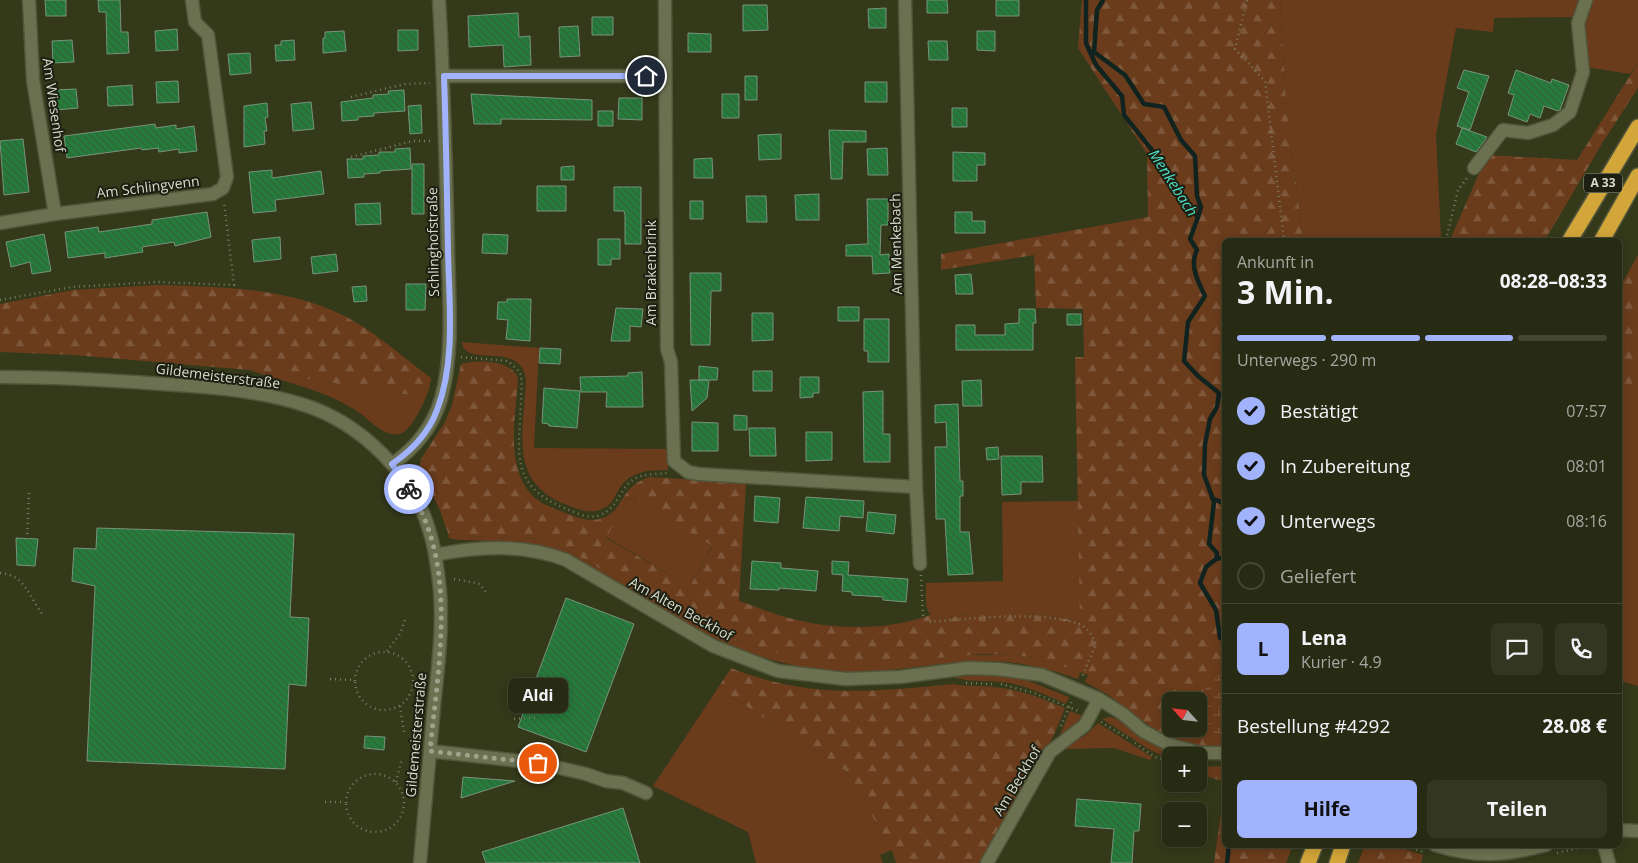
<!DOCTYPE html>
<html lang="de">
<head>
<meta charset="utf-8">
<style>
  body { margin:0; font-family:"Open Sans",sans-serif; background:#333722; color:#f1f3f6; height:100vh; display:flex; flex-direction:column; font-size:19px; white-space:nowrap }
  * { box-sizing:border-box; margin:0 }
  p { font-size:16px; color:#a4a7a0 }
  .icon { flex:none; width:28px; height:28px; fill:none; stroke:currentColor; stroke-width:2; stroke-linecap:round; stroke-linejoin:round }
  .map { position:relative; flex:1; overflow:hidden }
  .panel { position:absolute; left:1222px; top:238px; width:400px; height:610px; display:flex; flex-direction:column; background:#272b14; border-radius:8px; box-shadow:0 2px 12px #0003,0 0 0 1px #434734 }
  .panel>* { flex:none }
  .needle { width:32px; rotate:297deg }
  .tools { position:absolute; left:1162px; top:692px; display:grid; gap:10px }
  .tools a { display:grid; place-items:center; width:45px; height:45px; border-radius:8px; background:#272b14; box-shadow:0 2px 12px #0003,0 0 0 1px #434734; font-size:25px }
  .pin { position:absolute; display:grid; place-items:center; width:42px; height:42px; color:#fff; margin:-21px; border:2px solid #fff; border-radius:50%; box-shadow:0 1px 5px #0007 }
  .courier { position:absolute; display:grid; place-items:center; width:50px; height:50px; margin:-25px; border:4px solid #a1b3fd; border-radius:50%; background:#fff; color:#222; box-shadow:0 1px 6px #0007 }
  .bubble { position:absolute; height:35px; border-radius:8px; background:#272b14; box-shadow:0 2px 12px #0003,0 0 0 1px #434734; font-size:16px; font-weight:700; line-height:35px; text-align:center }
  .headline em { font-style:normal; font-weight:700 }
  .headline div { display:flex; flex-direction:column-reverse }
  .headline { display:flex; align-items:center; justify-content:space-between; height:85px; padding:0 15px }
  h1 { font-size:32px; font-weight:700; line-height:38px }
  .bar { display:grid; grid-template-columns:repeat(4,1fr); gap:8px 5px; align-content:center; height:60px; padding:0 15px }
  .bar i { height:6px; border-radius:4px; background:#434734 }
  .bar .on { background:#a1b3fd }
  .bar p { grid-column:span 4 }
  .line { display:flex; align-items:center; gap:12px; padding:0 15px; border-top:1px solid #434734 }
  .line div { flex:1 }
  .round { display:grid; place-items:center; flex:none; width:52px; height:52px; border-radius:8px; background:#333722 }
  ol { padding:0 15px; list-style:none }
  li { display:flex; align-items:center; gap:15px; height:55px }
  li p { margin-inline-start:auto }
  li .icon { padding:5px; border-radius:50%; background:#a1b3fd; color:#111; stroke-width:4 }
  li:last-child { color:#a4a7a0 }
  li i { width:28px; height:28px; border:2px solid #434734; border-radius:50% }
  .action { display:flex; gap:10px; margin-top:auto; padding:10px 15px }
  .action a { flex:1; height:58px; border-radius:8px; background:#a1b3fd; color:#111; font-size:20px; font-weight:700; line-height:58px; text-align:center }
  .action a+a { background:#333722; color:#f1f3f6 }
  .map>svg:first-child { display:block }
  .green { fill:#6a3c1c }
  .forest { fill:url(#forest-firs); fill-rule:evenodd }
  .wetland { fill:url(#wetland-marsh) }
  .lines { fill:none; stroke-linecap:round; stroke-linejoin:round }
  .stream { stroke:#11231f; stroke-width:4.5 }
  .building { fill:url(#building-back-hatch); stroke:#77947b }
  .minor-casing { stroke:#51553a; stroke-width:15 }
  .highway-casing { stroke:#51553a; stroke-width:18 }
  .path { stroke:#797d63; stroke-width:2.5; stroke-dasharray:1 4; stroke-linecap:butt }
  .minor { stroke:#6b7150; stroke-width:12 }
  .highway { stroke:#d3a639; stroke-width:15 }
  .done { stroke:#9fa38c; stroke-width:5; stroke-dasharray:0 9 }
  .route { stroke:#a1b3fd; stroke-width:6 }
  .labels { text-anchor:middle; stroke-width:4; stroke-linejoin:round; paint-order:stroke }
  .shield { fill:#1d1f12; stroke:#a0a392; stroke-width:1 }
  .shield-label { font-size:12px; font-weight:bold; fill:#d8dcc9 }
  .street-label { font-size:14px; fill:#d8dcc9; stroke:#1d1f12 }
  .water-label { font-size:15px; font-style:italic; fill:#4edec5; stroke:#1d1f12 }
</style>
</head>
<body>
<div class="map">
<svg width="1638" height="863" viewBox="0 0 1638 863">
  <defs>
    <pattern id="forest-firs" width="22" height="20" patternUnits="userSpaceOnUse" patternTransform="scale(1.25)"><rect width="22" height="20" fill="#6a3c1c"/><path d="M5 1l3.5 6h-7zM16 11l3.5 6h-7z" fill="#7f583c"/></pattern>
    <pattern id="wetland-marsh" width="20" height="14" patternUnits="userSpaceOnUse" patternTransform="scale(1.25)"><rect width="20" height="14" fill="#6a3c1c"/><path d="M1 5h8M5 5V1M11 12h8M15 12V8" fill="none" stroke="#7f583c"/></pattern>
    <pattern id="building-back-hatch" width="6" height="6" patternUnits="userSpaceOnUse" patternTransform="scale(1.25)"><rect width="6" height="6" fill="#257c3b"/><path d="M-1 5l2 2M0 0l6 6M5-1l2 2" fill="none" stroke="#32623b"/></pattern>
  </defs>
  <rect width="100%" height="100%" fill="#34391a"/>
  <!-- green -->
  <path class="green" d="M 1280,0 L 1638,0 L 1638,63 L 1630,74 L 1586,67 L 1573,17 L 1494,18 L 1493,32 L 1456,28 L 1436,135 L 1441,237 L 1450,238 L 1450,240 L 1303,240 L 1286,102 Z
    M 462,342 L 539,348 L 534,448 L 668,449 L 668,470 C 648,470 629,471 618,491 C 614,498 611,505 604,508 C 591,515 580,510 567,505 C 507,482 524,432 526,380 C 521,339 463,369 462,342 Z
    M 249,370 L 416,396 L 429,389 C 425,401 412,430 400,434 C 384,438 369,419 357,411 C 325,390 285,382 249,370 Z
    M 1638,381 L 1638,686 L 1620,681 L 1620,390 Z
    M 629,497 L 713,545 L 690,586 L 606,537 Z
    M 1078,501 L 1081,621 L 1030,613 L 991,613 L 937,618 C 922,615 927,595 926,583 L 1003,581 L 1002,502 Z
    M 448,533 L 465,536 L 548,539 L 716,634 L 781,655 L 1018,655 L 1051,662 L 1080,672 L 1078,679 C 1047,668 1018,661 985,661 C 940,661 895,673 849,672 C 744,670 657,607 569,556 C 533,541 497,541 458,540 L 449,538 Z
    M 988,674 L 1026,680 L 1069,697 L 1066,704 C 1046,695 1025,685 1003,682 C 986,680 970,683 953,677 Z
    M 718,688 L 846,771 L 892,850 L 880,855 L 883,863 L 756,863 L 748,832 L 653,786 Z
    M 1070,711 L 1082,716 L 1074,727 L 1060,735 Z
    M 1110,717 L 1117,719 L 1152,744 L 1182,756 L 1171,756 L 1170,759 L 1150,750 L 1102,719 Z
    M 1098,723 L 1152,757 L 1150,760 L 1114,748 L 1063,749 L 1087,734 Z"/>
  <!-- forest -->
  <path class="forest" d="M 1082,0 L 1280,0 L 1286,102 L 1303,240 L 1225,240 L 1225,748 L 1185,744 L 1172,739 L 1159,733 L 1107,694 L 1085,682 L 1088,675 L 1051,662 L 1018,655 L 981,654 L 882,663 L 828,664 L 781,655 L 716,634 L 548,539 L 465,536 L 448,533 L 439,508 L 419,468 L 421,459 L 445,422 L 452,405 L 461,364 C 477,359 512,360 518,378 C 516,414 505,463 530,493 C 538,503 551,507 563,512 C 576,517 588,523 603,518 C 625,510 619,486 650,477 L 746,483 L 739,601 C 755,606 772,614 789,618 C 832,630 888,631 930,615 L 937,618 L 991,613 L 1030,613 L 1080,621 L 1075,357 L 1084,357 L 1083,309 L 1036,308 L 1034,255 L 941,270 L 941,254 L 1148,217 L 1147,154 L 1078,48 ZM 629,497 L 713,546 L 690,586 L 606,538 ZM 1171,701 L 1199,701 L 1199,729 L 1171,729 Z
    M 1638,63 L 1638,88 L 1603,142 L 1545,240 L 1450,240 L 1487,155 L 1577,160 Z
    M 1638,255 L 1638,381 L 1620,390 L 1620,287 Z
    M 156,285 C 224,287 297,287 357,323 C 383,339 407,360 431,378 L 429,389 L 416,396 L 249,370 L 74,355 L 0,352 L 0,304 L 73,290 Z
    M 731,668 C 808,699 873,692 953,684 C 969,687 985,685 1001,688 C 1024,691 1044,699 1065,708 L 1054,735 L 979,863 L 896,863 L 892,850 L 846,771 L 718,688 Z
    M 1225,766 L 1225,845 L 1293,845 L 1286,863 L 1214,863 L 1225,782 L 1199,774 L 1199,767 Z
    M 1365,845 L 1393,845 L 1423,855 L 1421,863 L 1358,863 Z"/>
  <!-- wetland -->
  <path class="wetland" d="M 1225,666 L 1225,697 L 1218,701 L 1219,708 L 1225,709 L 1225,735 L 1221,737 L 1194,734 L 1193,729 L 1199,729 L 1198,696 L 1215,679 L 1220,667 Z"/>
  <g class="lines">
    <!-- stream -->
    <path class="stream" d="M 1086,0 L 1086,43 L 1096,65 L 1122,96 L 1124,115 L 1152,150 L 1172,181 L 1180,198 L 1198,217 L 1190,239 L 1197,250 C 1189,265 1198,282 1205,296 L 1188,322 L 1184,361 L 1198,376 L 1219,393 L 1217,407 L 1210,419 L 1205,444 L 1204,475 L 1214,502 L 1209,544 L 1217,553 L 1216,559 L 1206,567 L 1200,583 L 1216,610 L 1220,638 L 1225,640
      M 1103,0 L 1097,10 L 1094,52 L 1125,75 L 1144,104 L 1164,107 L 1181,140 L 1195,156 L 1197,196 L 1201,207 L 1198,217
      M 1212,498 L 1225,504
      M 1216,559 L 1225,557
      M 1227,863 L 1229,845"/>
  </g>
  <!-- building -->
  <path class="building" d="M 45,0 L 66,0 L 66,16 L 46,16 Z
    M 98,0 L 120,0 L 121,32 L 128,32 L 129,53 L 107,54 L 106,12 L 99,12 Z
    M 927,0 L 947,0 L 948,13 L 927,13 Z
    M 996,0 L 1019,0 L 1019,16 L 996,16 Z
    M 743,5 L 767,5 L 768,30 L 743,31 Z
    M 886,8 L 886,28 L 869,28 L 868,9 Z
    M 518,13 L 519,37 L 530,36 L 531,65 L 504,67 L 503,45 L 469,47 L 468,16 Z
    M 592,17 L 613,17 L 613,35 L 592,35 Z
    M 578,26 L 580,56 L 560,57 L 559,27 Z
    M 177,29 L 178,50 L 156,51 L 155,31 Z
    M 398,30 L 418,30 L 418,50 L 398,51 Z
    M 344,31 L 346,51 L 323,53 L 323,38 L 325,38 L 325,32 Z
    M 977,31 L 995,31 L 995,51 L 977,50 Z
    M 688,33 L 711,34 L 711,52 L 688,52 Z
    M 72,40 L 74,62 L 53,63 L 52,41 Z
    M 294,40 L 295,60 L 276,61 L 275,45 L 281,45 L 281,41 Z
    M 928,41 L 947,41 L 948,60 L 929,60 Z
    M 250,53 L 251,73 L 230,75 L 228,54 Z
    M 1464,70 L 1489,76 L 1470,130 L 1457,126 L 1469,92 L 1457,88 Z
    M 1516,70 L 1551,83 L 1552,79 L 1569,85 L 1560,110 L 1558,111 L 1544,106 L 1540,118 L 1530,114 L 1527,122 L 1508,115 L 1514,95 L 1508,93 Z
    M 745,76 L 757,76 L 757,100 L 745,100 Z
    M 178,81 L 179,102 L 157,103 L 156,82 Z
    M 865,82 L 887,82 L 887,102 L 865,102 Z
    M 132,85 L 133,105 L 108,106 L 107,87 Z
    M 76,89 L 78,108 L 56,110 L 54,90 Z
    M 404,90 L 405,111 L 374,113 L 374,116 L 358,117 L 358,120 L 342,121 L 341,102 L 373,98 L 373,95 L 389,94 L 388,91 Z
    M 471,94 L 592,100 L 592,120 L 501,119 L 501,124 L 474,124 Z
    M 722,94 L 739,94 L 739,118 L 722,118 Z
    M 619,98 L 642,98 L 642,120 L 618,119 Z
    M 311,102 L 314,129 L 293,131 L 291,104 Z
    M 267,103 L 268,117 L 265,118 L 267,131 L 264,131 L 265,144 L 244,147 L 244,106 Z
    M 421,105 L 422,133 L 410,134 L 408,106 Z
    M 952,108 L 967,108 L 967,127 L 952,127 Z
    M 598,111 L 613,111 L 613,126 L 598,126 Z
    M 155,124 L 156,128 L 176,125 L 176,129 L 194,126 L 197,151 L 179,153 L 179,149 L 159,152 L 158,148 L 142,150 L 141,148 L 67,158 L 64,136 Z
    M 1462,128 L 1487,137 L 1476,152 L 1456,144 Z
    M 829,130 L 866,131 L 866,142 L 843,142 L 842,179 L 831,179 Z
    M 781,134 L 781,159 L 759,160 L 758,135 Z
    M 23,139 L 29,192 L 4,195 L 0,141 Z
    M 410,148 L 411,169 L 380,171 L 380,173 L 364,174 L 364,177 L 348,178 L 347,159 L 363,159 L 363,156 L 379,155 L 379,152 L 395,152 L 395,149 Z
    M 887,148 L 888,175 L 868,175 L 867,149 Z
    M 953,152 L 985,153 L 985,165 L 977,165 L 977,181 L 953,181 Z
    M 712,158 L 713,178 L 694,178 L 694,159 Z
    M 412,164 L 424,164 L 424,214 L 412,214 Z
    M 574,166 L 574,180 L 561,180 L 561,167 Z
    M 272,170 L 272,178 L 321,171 L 324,194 L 275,200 L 276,211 L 253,213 L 249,172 Z
    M 537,186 L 566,186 L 566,211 L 537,211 Z
    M 614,187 L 641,187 L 641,244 L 625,244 L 625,215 L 624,211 L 614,211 Z
    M 819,194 L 819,220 L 796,220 L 795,195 Z
    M 746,196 L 766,196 L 767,222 L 747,222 Z
    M 867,199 L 888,199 L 888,225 L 881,225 L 880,255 L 889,254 L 890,273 L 873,274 L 872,256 L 846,256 L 846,245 L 868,244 Z
    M 690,201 L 703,201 L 703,219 L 690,219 Z
    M 380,203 L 381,224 L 356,225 L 355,204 Z
    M 207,212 L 211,237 L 175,246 L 174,242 L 142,247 L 143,252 L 105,258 L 105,253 L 68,258 L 65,232 L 98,227 L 99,232 L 152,224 L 152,220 Z
    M 955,212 L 972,212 L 972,221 L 985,221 L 985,233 L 955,233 Z
    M 44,234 L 51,271 L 32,274 L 30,262 L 11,267 L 6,242 Z
    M 483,234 L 508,235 L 507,254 L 482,253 Z
    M 280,237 L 281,259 L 254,262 L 252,240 Z
    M 598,239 L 620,239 L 620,259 L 611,259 L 611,265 L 598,265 Z
    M 336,254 L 338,271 L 313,274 L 311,257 Z
    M 690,273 L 721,273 L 721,291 L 711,291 L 710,345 L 691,345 Z
    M 971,274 L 973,294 L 956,294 L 955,275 Z
    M 406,284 L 426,284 L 425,310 L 406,310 Z
    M 366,286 L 367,301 L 354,302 L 352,287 Z
    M 507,299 L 531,299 L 530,341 L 506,339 L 508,320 L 497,319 L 498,302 L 507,302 Z
    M 838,307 L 859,307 L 859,321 L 838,321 Z
    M 616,308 L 643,309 L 641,327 L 630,326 L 630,341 L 611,341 Z
    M 1019,309 L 1035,309 L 1036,323 L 1033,323 L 1033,350 L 956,350 L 956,325 L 975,325 L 975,335 L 1005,335 L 1005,324 L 1019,323 Z
    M 752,313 L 773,313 L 773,340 L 752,341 Z
    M 1067,314 L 1081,314 L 1081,325 L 1067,325 Z
    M 864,319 L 889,319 L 889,362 L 868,362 L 868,351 L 864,351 Z
    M 540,348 L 561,349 L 560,364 L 539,363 Z
    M 699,366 L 718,368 L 717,380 L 709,380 L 707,398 L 692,411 L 690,380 L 708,380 L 699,380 Z
    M 753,371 L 772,371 L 772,391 L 753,391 Z
    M 642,372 L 643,407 L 606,407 L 607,392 L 581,392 L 580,377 L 628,376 L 628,373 Z
    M 800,377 L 819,377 L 819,393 L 813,393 L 813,397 L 800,398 Z
    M 981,380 L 982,406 L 963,406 L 962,381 Z
    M 544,388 L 580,391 L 577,428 L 549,426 L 549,424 L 542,423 Z
    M 883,391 L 883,434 L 890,434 L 890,462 L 864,462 L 863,392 Z
    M 958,404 L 960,481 L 963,481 L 963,496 L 960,496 L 960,532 L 969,532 L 973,574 L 948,575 L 945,519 L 936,519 L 935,447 L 947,447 L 946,422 L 935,423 L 935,405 Z
    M 734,415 L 747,416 L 747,430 L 734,430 Z
    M 692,422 L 718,423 L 718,451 L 692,451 Z
    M 749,428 L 775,428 L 776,456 L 750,456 Z
    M 806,432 L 832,432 L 832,460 L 806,461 Z
    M 998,447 L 999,459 L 987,460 L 986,448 Z
    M 1001,456 L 1042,456 L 1043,482 L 1021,482 L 1021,494 L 1002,495 Z
    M 755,496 L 780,498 L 778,523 L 754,521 Z
    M 806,497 L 864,501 L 863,518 L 840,516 L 839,531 L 803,528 Z
    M 868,512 L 896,515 L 894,534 L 866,531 Z
    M 97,528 L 294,534 L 290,617 L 309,618 L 306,686 L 289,684 L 285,769 L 87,761 L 95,586 L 72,581 L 74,548 L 96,549 Z
    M 16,538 L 38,539 L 35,566 L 17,565 Z
    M 752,561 L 781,563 L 781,568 L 818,571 L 816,591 L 779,588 L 779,590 L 750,589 Z
    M 832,561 L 849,562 L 848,575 L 908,579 L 906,602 L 883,600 L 883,597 L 852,595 L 852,592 L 842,591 L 843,575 L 832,574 Z
    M 566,598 L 634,624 L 586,752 L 518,727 Z
    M 365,736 L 385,737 L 384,750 L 364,748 Z
    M 463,777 L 515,781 L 461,798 Z
    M 1077,799 L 1141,804 L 1139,831 L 1134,831 L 1132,863 L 1111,863 L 1114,829 L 1075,826 Z
    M 623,808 L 640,863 L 486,863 L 482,852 Z"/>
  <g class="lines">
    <!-- minor casing -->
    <g class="minor-casing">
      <path id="minor" d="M 29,0 L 33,80 L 55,214
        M 665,0 L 667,349 L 671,362 L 674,461 L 688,472 L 699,474 L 916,487
        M 905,0 L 916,487 L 920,564
        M 444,76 L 665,76
        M 1474,168 L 1503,130 L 1528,133 L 1553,125 L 1570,112 L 1583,72 L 1578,23 L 1586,0
        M 0,223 L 55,214 L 213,194 L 223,188 L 227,177 L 208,35 L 195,22 L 192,0
        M 0,377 C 54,377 108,380 161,384 C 209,387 258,390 304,405 C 361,423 415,476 430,533 C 436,552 438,572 440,591 C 443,629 438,668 434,706 C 429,758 425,811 420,863
        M 392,464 C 415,449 433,426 441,399 C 454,352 449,299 448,251 C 446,167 444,84 439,0
        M 435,555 C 480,546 523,544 566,560 L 713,646 L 778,671 L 846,679 L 900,677 L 968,668 L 998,669 L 1042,675 L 1099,699 L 1123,714 L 1143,731 L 1168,744 L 1200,753 L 1225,753
        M 430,751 L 538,763 L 586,774 L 606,781 L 623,783 L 646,793
        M 1620,830 L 1638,831
        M 1435,845 C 1476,858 1505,856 1546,845
        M 1604,845 L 1609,863
        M 987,863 L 1050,752 L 1085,725 L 1099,699"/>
    </g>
    <!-- highway casing -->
    <g class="highway-casing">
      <path id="highway" d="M 1570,240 L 1638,127
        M 1602,240 L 1638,176
        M 1308,863 L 1315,845
        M 1337,863 L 1343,845"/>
    </g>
    <!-- path -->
    <path class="path" d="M 1247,0 L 1235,49 L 1265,81 L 1284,240
      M 351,97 L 405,84 L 430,83
      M 351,157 L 413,141 L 433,141
      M 1446,240 L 1458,190 L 1467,178
      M 0,300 L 72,287 L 156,282 L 234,285 L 224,202
      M 461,357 L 508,361 L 520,372 C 523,382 521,392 521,402 C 519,454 509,484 564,508 C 575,512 588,520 600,515 C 620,508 620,482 641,476 C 649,474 659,474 667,473
      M 27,539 L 29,493
      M 0,573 C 27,575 29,599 44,616
      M 921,575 L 923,615 L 929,622 C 971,619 1041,610 1079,624 C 1088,628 1092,635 1096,644 L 1082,677
      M 454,579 L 480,584 L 487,594
      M 387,651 L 400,634 L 406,617
      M355 681a29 29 0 1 1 58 0a29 29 0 1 1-58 0Z
      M 330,679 L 355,680
      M 966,683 L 993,684
      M 1001,684 L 1034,693 L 1078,711
      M 400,706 L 404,733
      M 514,719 L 539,717
      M 1101,722 L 1131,740
      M 1061,726 L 1072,701
      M 1135,743 L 1155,757 L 1171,761
      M346 803a29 29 0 1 1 58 0a29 29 0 1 1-58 0Z
      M 396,782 L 402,758
      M 325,802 L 345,802
      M 1402,845 L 1424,852
      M 1557,853 L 1591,845"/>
    <!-- minor -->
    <use href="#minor" class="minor"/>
    <!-- highway -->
    <use href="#highway" class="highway"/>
  </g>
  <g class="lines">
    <!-- done -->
    <path class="done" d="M 409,489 C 459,566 438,665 430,751 L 538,763"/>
    <!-- route -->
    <path class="route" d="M 409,489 L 392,464 C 411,451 429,432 437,410 C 456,361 449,302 448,251 C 447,193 446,135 444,76 L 646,76"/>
  </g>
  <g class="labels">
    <!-- shield labels -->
    <rect class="shield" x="1584" y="173.5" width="38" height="19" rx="4"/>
    <g class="shield-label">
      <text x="1603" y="187">A 33</text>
    </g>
    <!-- street labels -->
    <g class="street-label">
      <text transform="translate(54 105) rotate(82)" y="5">Am Wiesenhof</text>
      <text transform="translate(148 187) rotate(-7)" y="5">Am Schlingvenn</text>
      <text transform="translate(433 242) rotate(-91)" y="5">Schlinghofstraße</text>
      <text transform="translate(896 244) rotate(-91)" y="5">Am Menkebach</text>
      <text transform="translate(651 273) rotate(-90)" y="5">Am Brakenbrink</text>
      <text transform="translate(218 376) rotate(7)" y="5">Gildemeisterstraße</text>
      <text transform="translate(681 609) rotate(29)" y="5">Am Alten Beckhof</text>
      <text transform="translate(416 735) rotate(-85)" y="5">Gildemeisterstraße</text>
      <text transform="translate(1017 781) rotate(-59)" y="5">Am Beckhof</text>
    </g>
    <!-- water labels -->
    <g class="water-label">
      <text transform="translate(1173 183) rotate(57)" y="5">Menkebach</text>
    </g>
  </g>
</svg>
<div class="tools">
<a><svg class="needle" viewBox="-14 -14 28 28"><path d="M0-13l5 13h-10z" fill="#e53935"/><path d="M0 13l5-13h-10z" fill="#a4a7a0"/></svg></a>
<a>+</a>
<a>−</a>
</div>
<div class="pin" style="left:538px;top:763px;background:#ea580c"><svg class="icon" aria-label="bag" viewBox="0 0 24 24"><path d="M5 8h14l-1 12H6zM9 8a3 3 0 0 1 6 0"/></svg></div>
<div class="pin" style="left:646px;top:76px;background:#1f2937"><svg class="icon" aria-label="home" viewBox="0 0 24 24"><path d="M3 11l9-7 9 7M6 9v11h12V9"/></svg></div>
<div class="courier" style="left:409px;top:489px"><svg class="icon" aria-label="bike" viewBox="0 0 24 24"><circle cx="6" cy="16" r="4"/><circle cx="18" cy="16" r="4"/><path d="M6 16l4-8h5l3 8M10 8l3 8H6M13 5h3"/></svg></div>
<div class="bubble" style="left:508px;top:678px;width:60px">Aldi</div>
<section class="panel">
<div class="headline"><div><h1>3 Min.</h1><p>Ankunft in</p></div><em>08:28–08:33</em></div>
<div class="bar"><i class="on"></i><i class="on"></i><i class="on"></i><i></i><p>Unterwegs · 290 m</p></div>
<ol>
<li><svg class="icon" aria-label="check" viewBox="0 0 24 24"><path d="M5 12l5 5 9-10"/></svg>Bestätigt<p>07:57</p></li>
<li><svg class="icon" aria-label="check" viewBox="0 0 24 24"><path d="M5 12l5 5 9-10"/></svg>In Zubereitung<p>08:01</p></li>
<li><svg class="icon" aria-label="check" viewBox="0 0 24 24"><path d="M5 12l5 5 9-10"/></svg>Unterwegs<p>08:16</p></li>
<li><i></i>Geliefert</li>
</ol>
<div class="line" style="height:90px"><b class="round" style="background:#a1b3fd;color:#111">L</b><div><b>Lena</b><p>Kurier · 4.9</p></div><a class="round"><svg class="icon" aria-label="chat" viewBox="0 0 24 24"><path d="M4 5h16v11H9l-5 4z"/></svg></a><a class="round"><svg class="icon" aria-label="phone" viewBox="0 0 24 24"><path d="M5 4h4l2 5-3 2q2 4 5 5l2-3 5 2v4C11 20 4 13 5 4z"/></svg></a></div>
<div class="line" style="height:65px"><div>Bestellung #4292</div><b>28.08 €</b></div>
<div class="action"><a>Hilfe</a><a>Teilen</a></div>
</section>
</div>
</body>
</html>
